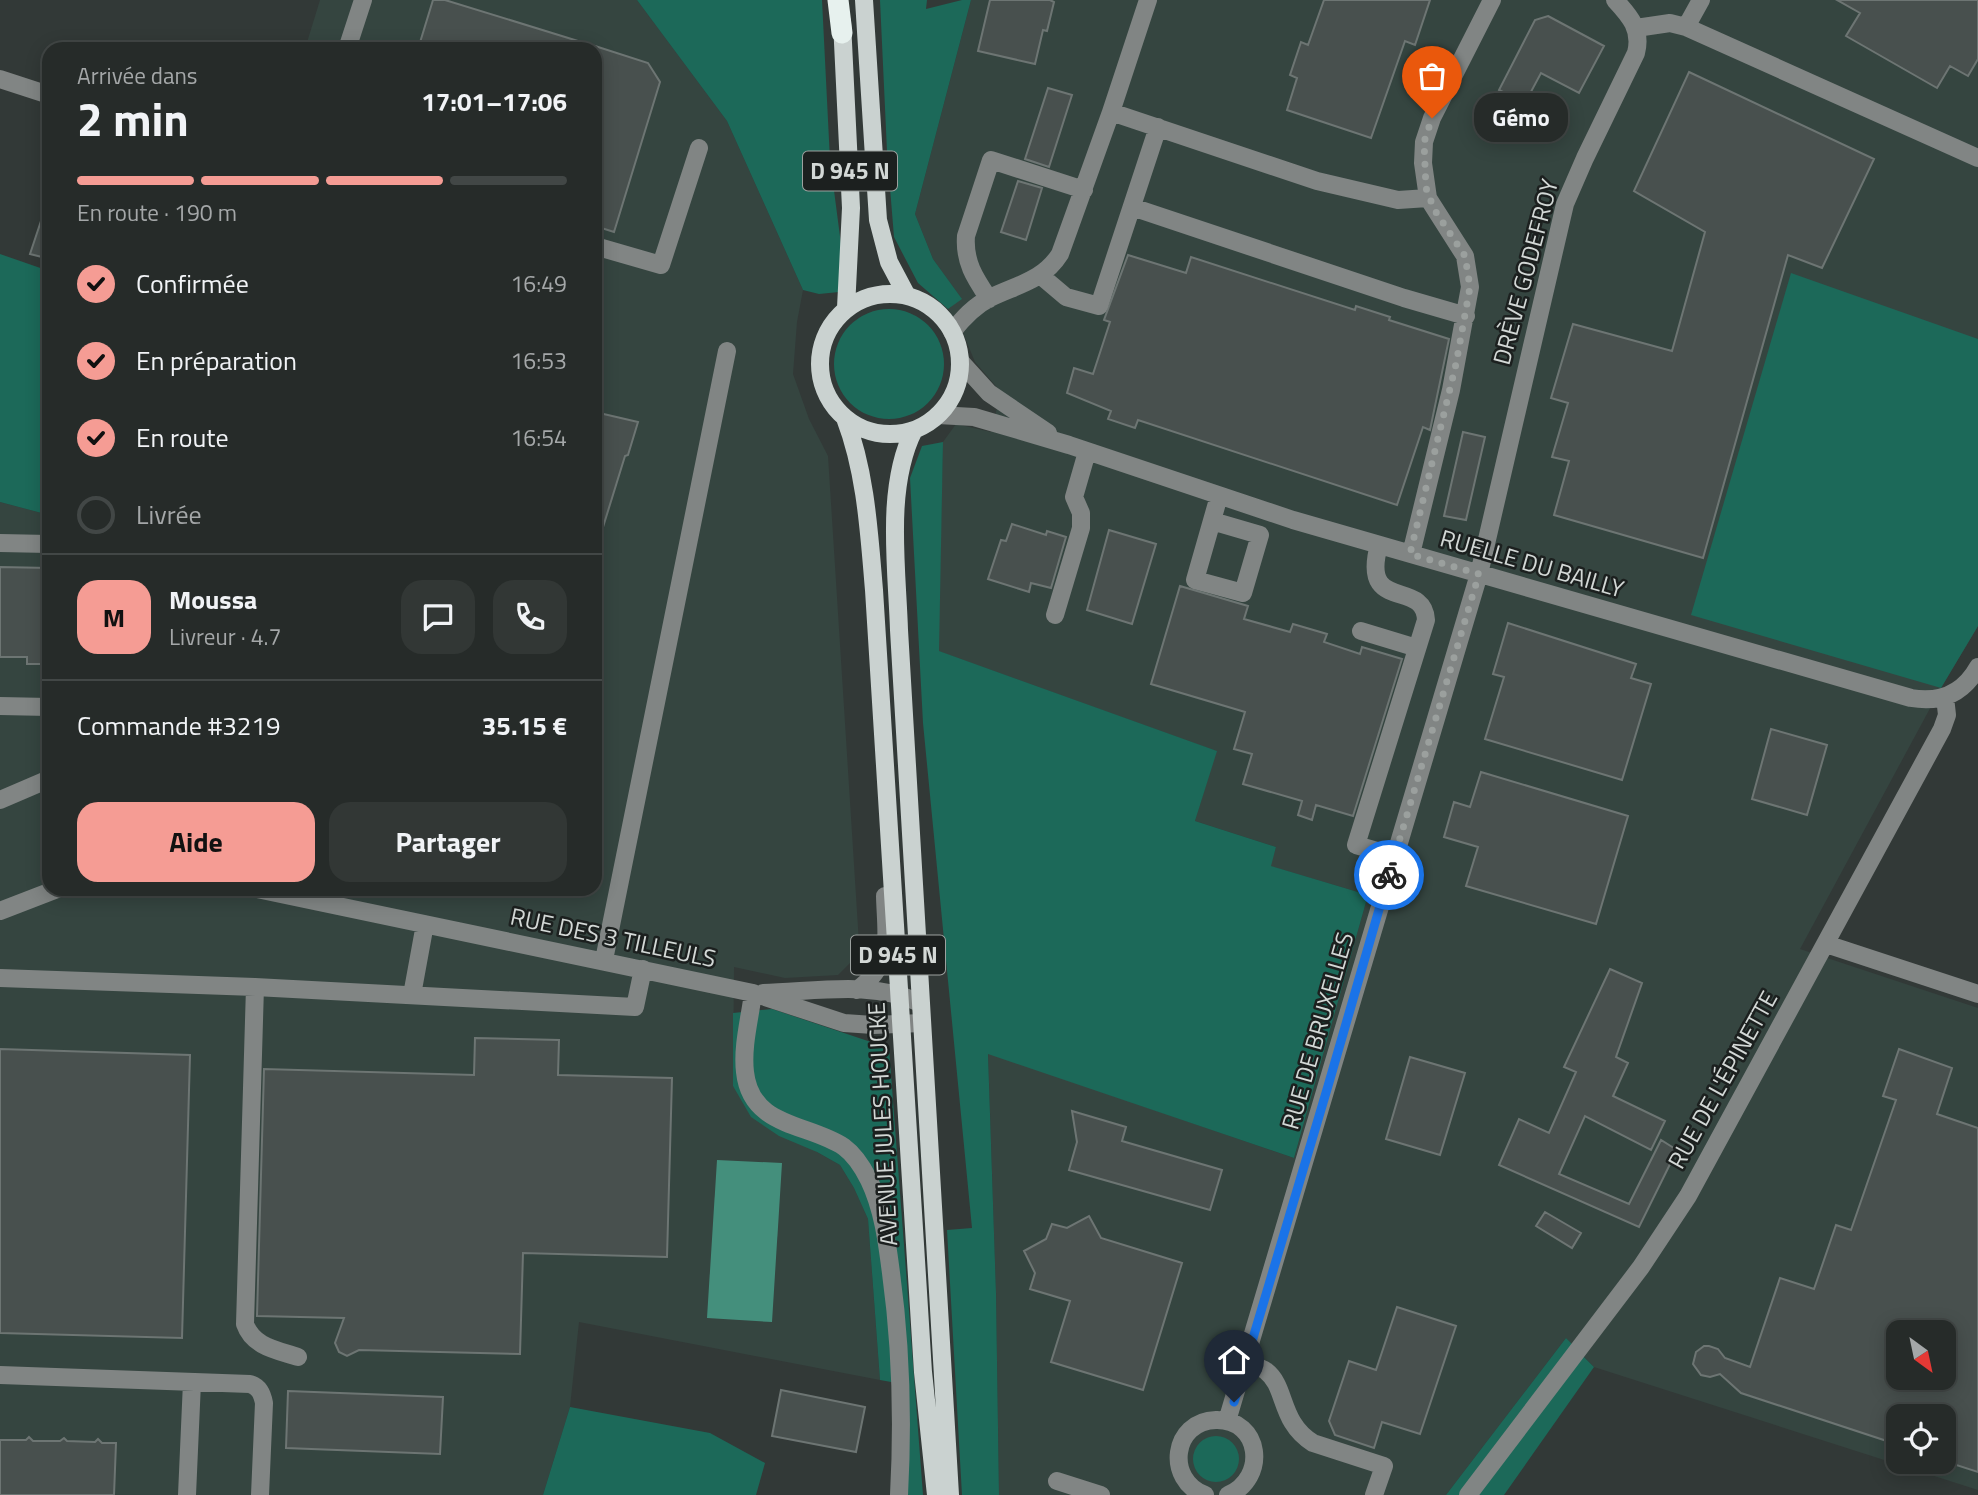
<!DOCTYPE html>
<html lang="fr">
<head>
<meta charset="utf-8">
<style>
  body { margin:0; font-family:"Titillium Web",sans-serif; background:#323735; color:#f1f3f6; height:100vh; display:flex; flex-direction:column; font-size:26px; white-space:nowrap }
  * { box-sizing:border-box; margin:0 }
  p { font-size:23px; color:#a4a7a8 }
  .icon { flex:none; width:38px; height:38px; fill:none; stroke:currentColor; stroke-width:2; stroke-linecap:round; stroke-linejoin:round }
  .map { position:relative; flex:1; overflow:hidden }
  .drawer { position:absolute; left:42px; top:42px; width:560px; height:854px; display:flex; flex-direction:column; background:#262b29; border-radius:21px; box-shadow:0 4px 18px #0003,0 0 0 2px #424746 }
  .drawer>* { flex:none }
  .needle { width:46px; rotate:147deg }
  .buttons { position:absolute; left:1886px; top:1320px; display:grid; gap:14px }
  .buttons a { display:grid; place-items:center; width:70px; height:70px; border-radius:14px; background:#262b29; box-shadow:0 4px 18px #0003,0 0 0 2px #424746; font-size:35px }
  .pin { position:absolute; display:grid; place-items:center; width:60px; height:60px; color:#fff; margin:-72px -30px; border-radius:50% 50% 50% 0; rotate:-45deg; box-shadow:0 0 7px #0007 }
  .pin .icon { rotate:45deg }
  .courier { position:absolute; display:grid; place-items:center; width:70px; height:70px; margin:-35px; border:5px solid #1a73e8; border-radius:50%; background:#fff; color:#222; box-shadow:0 2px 9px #0007 }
  .bubble { position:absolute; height:49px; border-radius:21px; background:#262b29; box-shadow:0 4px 18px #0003,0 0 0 2px #424746; font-size:23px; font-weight:700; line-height:49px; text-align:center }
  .head em { font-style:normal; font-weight:700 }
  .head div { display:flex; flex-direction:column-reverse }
  .head { display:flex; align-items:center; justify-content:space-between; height:119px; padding:0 35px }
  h1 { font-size:46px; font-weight:700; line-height:52px }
  .bar { display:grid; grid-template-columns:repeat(4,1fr); gap:10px 7px; align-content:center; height:84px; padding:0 35px }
  .bar i { height:9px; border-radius:5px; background:#424746 }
  .bar .on { background:#f59c94 }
  .bar p { grid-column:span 4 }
  .line { display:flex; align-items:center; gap:18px; padding:0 35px; border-top:2px solid #424746 }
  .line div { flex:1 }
  .round { display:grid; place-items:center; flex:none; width:74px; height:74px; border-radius:21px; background:#323735 }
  ol { padding:0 35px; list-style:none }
  li { display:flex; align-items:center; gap:21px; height:77px }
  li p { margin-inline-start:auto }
  li .icon { padding:7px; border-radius:50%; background:#f59c94; color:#111; stroke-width:4 }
  li:last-child { color:#a4a7a8 }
  li i { width:38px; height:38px; border:4px solid #424746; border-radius:50% }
  .action { display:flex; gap:14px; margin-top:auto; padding:14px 35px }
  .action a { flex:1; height:80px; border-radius:21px; background:#f59c94; color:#111; font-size:28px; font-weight:700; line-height:80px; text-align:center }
  .action a+a { background:#323735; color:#f1f3f6 }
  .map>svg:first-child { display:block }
  .built { fill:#354540; fill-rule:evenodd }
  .green { fill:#1c6959 }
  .water { fill:#448f7c }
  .building { fill:#48504e; stroke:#6d7573; stroke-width:2; fill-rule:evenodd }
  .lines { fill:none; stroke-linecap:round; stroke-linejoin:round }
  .minor { stroke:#818584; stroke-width:18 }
  .major { stroke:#cad2d0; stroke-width:18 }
  .highway { stroke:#e7f1ee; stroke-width:21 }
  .done { stroke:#9ba09e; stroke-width:7; stroke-dasharray:0 12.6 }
  .route { stroke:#1a73e8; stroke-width:9 }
  .labels { text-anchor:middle; stroke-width:5; stroke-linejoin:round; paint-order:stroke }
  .shield { fill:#1c201f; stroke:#9ca19f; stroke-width:2 }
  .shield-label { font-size:23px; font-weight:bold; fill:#d3d8d6 }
  .street-label { font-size:24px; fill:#d3d8d6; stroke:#1c201f }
</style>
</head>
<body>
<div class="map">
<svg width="1978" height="1495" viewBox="0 0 1978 1495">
  <rect width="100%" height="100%" fill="#323937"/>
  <!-- built -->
  <path class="built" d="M 320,0 L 637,0 L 727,121 L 803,290 L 797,322 L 793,374 L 809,419 L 828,456 L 859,943 L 856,957 L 838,975 L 785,978 L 734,967 L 733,1086 L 817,1152 L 840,1165 L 854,1188 L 868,1219 L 880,1380 L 579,1322 L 570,1407 L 543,1495 L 0,1495 L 0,502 L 49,515 L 49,889 L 595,889 L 595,49 L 305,49 Z
    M 971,0 L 1978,0 L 1978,626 L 1941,688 L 1800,949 L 1978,1008 L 1978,1490 L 1594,1367 L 1566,1338 L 1446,1495 L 999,1495 L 996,1293 L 988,1053 L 1294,1158 L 1368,895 L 1270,866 L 1276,847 L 1195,821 L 1216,751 L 938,651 L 943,442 L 956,424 L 991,432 L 1001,392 L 975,362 L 963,333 L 948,309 L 961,298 L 933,259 L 915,214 ZM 1899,1332 L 1944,1332 L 1944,1377 L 1899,1377 ZM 1899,1416 L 1944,1416 L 1944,1461 L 1899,1461 Z"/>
  <!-- green -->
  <path class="green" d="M 637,0 L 822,0 L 830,160 L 841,244 L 839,292 L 819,294 L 803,290 L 727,121 Z
    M 880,0 L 927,0 L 926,9 L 962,0 L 971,0 L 915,214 L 933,259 L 962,299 L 948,309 L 918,283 L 894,237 L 887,151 Z
    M 0,254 L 49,271 L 49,515 L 0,502 Z
    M 1791,273 L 1978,339 L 1978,626 L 1941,688 L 1691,615 Z
    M834 364a55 55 0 1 1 110 0a55 55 0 1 1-110 0Z
    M 943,442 L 939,651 L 1217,751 L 1195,821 L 1276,847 L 1271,866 L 1368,895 L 1294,1158 L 988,1054 L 996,1293 L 999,1495 L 962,1495 L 947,1230 L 972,1228 L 923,723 L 910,478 L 922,446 Z
    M 772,1009 L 889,1048 L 923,1495 L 908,1495 L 908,1385 L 880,1380 L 868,1219 L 854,1188 L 840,1165 L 817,1152 L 779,1136 L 751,1117 L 733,1086 L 733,1013 Z
    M 1566,1338 L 1574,1346 L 1460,1495 L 1446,1495 Z
    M 1583,1356 L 1594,1367 L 1504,1495 L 1477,1495 Z
    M 570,1407 L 710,1433 L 765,1463 L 756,1495 L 543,1495 Z
    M1193 1459a23 23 0 1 1 46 0a23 23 0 1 1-46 0Z"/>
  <!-- water -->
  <path class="water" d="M 717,1160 L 782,1163 L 772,1322 L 707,1318 Z"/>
  <!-- building -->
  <path class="building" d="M 433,0 L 445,0 L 591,45 L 591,49 L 418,49 Z
    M 990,0 L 1050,0 L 1054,2 L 1047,31 L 1043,30 L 1035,64 L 978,51 Z
    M 1324,0 L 1430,0 L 1415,45 L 1405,41 L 1371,138 L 1287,110 L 1297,78 L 1290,75 L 1301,42 L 1308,45 Z
    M 1837,0 L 1978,0 L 1978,59 L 1968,76 L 1950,66 L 1937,88 L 1846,36 L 1860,13 Z
    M 1548,16 L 1604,46 L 1579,93 L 1541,73 L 1525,103 L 1499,90 L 1535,20 Z
    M 595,46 L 648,63 L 660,82 L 614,232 L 595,226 Z
    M 1689,72 L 1874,159 L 1822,268 L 1788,255 L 1703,558 L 1554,515 L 1569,461 L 1552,457 L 1568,403 L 1551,398 L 1573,324 L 1672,351 L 1705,232 L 1634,191 Z
    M 1048,88 L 1072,95 L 1049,167 L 1025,159 Z
    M 1018,181 L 1042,188 L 1026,240 L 1001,232 Z
    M 46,206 L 49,206 L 49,250 L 46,258 L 30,254 Z
    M 1128,255 L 1186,273 L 1191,257 L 1355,310 L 1356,306 L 1390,317 L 1389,320 L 1449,339 L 1430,430 L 1423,427 L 1397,505 L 1138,420 L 1135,428 L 1108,419 L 1111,411 L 1067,393 L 1074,368 L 1093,374 L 1110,322 L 1104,320 Z
    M 595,412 L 638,422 L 628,455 L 625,456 L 599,540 L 595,540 Z
    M 1463,432 L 1485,437 L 1466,520 L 1444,516 Z
    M 1012,524 L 1046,535 L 1047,531 L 1066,537 L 1051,588 L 1031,583 L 1029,592 L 988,579 L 1001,540 L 1006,541 Z
    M 1109,530 L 1156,544 L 1132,624 L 1087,610 Z
    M 0,567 L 49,568 L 49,631 L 45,631 L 45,664 L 27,664 L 27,657 L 0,657 Z
    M 1180,586 L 1248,606 L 1244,619 L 1290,632 L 1293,624 L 1327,634 L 1324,642 L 1360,654 L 1362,647 L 1402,659 L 1353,816 L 1316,805 L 1312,820 L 1298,815 L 1302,801 L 1243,784 L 1252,754 L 1234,749 L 1245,712 L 1151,684 Z
    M 1508,623 L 1636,664 L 1631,678 L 1651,684 L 1622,780 L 1485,739 L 1504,677 L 1493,674 Z
    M 1771,729 L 1827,745 L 1807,815 L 1752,799 Z
    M 1481,772 L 1628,816 L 1596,924 L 1466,886 L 1478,847 L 1444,837 L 1454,802 L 1470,807 Z
    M 1610,969 L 1642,983 L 1616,1057 L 1628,1063 L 1613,1096 L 1665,1121 L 1651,1150 L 1585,1116 L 1559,1174 L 1629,1204 L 1661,1140 L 1677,1150 L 1639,1227 L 1499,1165 L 1519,1119 L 1549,1133 L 1576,1072 L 1564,1067 Z
    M 475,1038 L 559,1040 L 558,1075 L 672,1078 L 667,1257 L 523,1253 L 520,1354 L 359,1350 L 347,1356 L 339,1352 L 335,1343 L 344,1318 L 257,1316 L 264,1069 L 474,1075 Z
    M 0,1049 L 190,1055 L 182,1338 L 0,1333 Z
    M 1899,1049 L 1952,1068 L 1937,1114 L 1978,1128 L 1978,1472 L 1944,1461 L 1944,1416 L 1899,1416 L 1899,1445 L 1741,1393 L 1720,1374 L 1710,1377 L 1701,1375 L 1693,1364 L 1696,1352 L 1704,1346 L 1709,1346 L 1718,1349 L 1725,1358 L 1750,1367 L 1780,1278 L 1814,1289 L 1836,1225 L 1851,1230 L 1896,1100 L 1883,1096 ZM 1899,1332 L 1944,1332 L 1944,1377 L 1899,1377 Z
    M 1410,1057 L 1465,1073 L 1440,1155 L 1386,1139 Z
    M 1072,1111 L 1126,1127 L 1122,1141 L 1222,1170 L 1210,1210 L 1069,1170 L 1077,1142 Z
    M 1545,1212 L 1581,1233 L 1572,1248 L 1536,1226 Z
    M 1089,1216 L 1101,1238 L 1182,1263 L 1143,1390 L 1051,1362 L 1070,1301 L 1030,1289 L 1035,1273 L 1024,1251 L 1046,1239 L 1052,1224 L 1067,1228 Z
    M 1397,1307 L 1456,1326 L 1420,1434 L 1382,1422 L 1374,1448 L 1335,1435 L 1329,1421 L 1349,1361 L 1376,1370 Z
    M 781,1390 L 865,1407 L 856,1452 L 772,1436 Z
    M 288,1391 L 443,1397 L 440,1454 L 286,1448 Z
    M 29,1437 L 33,1441 L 60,1441 L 64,1438 L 67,1441 L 95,1442 L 98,1439 L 102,1443 L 116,1443 L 114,1495 L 0,1495 L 0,1440 L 26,1440 Z"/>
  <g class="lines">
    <!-- minor -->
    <path class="minor" d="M 1686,27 L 1701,0
      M 1636,28 L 1670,23 L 1686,27 L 1978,158
      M 347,49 L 363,0
      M 0,79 L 49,95
      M 1111,112 L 1317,181 L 1398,200 L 1428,198
      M 1132,207 L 1404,298 L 1466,316
      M 595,246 L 661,265 L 699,148
      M 1040,275 L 1066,297 L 1099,306 L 1158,127
      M 989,299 C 975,278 964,262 966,236 L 991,160 L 1084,190
      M 952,332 C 963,318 974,306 990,298 C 1016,285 1043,281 1060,254 L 1111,112 L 1148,0
      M 960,361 L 989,393 L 1048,433
      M 938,415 L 974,417 L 1069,445 L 1293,520 L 1911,698 C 1940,703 1963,694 1978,667
      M 1212,521 L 1260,535 L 1243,593 L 1195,580 L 1219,496
      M 0,543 L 49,544
      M 1379,545 C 1360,614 1424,578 1426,620 L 1356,845 L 1394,856
      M 1411,554 L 1451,390 L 1470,287 L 1465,256 L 1428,198 L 1423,163 L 1424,142 L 1432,118 L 1492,0
      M 1055,615 L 1081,528 L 1081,513 L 1074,497 L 1087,452
      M 1361,631 L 1417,648
      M 0,706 L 49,707
      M 0,800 L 49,779
      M 257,889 L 753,993 L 844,1023 L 873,1025 L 922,1023
      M 0,911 L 57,889
      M 1826,944 L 1978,994
      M 604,960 L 727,351
      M 0,978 L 255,987 L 635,1007 L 643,969
      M 255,987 L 245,1324 C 253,1347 277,1350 298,1357
      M 857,990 C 894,963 886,936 885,896
      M 753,993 C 750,1018 742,1046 745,1072 C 751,1128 808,1123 844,1147 C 855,1155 863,1168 869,1180 C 883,1209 887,1242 891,1273 C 901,1346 903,1421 899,1495
      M 763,993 C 814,992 873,980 920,1003
      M 412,995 L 425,924
      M 1246,1363 C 1253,1365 1261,1367 1266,1371 C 1287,1387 1279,1422 1313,1443 L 1384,1466 L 1374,1495
      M 0,1375 L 250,1384 C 259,1387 262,1393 264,1403 L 260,1495
      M 1227,1421 L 1479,574 L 1565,204 L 1585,158 L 1636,53 C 1642,30 1630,16 1615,0
      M 1057,1481 L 1101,1495
      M 187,1495 L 192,1382
      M 1205,1495 C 1165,1480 1172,1421 1216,1420 C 1261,1419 1268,1478 1228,1495
      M 1468,1495 L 1641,1267 L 1688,1196 L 1942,729 L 1947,715 L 1945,697"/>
    <!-- major -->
    <path class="major" d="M 864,0 L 878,220 L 889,262 L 907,296
      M 842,22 L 851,208 L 846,308
      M820 364a70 70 0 1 1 140 0a70 70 0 1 1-140 0Z
      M 845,418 C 866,473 869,532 874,590 L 923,1372 L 936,1495
      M 914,430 C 885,487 897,567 899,630 L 950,1495"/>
    <!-- highway -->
    <path class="highway" d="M 838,0 L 842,33"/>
  </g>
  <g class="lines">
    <!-- done -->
    <path class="done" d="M 1389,875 L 1479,574 L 1410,554 L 1456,364 L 1470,287 L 1465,256 L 1434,209 L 1426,188 L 1424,142 L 1432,118"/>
    <!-- route -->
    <path class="route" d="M 1234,1402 L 1328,1086 L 1389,875"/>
  </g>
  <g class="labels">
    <!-- shield labels -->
    <g class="shield">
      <rect x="803" y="151.5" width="94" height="39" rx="5"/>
      <rect x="851" y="935.5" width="94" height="39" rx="5"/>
    </g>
    <g class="shield-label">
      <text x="850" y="179">D 945 N</text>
      <text x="898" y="963">D 945 N</text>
    </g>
    <!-- street labels -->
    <g class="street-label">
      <text transform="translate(1526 272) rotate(-75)" y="8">DRÈVE GODEFROY</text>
      <text transform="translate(1532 564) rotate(16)" y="8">RUELLE DU BAILLY</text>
      <text transform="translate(613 938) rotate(12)" y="8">RUE DES 3 TILLEULS</text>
      <text transform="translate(1318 1031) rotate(-74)" y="8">RUE DE BRUXELLES</text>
      <text transform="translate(1723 1080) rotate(-61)" y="8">RUE DE L'ÉPINETTE</text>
      <text transform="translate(883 1124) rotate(-93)" y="8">AVENUE JULES HOUCKE</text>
    </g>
  </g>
</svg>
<div class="buttons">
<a><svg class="needle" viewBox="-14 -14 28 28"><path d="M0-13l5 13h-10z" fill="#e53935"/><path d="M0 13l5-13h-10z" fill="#a4a7a8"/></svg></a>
<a><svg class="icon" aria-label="locate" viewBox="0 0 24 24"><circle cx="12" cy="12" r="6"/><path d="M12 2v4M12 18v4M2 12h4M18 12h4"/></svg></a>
</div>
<div class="pin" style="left:1432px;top:118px;background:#ea580c"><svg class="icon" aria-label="bag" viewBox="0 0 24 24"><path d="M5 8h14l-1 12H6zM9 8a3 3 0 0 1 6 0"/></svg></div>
<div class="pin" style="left:1234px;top:1402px;background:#1f2937"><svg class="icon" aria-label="home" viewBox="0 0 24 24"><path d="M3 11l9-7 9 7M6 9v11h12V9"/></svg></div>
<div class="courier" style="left:1389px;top:875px"><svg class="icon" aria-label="bike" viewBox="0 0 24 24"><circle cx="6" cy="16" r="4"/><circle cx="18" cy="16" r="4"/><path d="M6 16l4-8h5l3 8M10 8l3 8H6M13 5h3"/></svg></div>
<div class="bubble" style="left:1474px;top:93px;width:94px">Gémo</div>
<section class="drawer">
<div class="head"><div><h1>2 min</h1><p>Arrivée dans</p></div><em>17:01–17:06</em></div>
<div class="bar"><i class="on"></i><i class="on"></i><i class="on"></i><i></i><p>En route · 190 m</p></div>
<ol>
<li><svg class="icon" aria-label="check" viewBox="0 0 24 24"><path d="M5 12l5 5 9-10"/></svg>Confirmée<p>16:49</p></li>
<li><svg class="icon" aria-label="check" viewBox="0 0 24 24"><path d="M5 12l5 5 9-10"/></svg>En préparation<p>16:53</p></li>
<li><svg class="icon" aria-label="check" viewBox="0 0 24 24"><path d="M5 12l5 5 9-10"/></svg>En route<p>16:54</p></li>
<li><i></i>Livrée</li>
</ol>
<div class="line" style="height:126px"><b class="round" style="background:#f59c94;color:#111">M</b><div><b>Moussa</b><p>Livreur · 4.7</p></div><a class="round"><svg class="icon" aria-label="chat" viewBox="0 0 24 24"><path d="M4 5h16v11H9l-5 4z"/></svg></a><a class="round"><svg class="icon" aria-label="phone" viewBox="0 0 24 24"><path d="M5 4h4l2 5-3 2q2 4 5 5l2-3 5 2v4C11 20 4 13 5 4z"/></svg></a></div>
<div class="line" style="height:91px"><div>Commande #3219</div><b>35.15 €</b></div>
<div class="action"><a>Aide</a><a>Partager</a></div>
</section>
</div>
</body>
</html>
